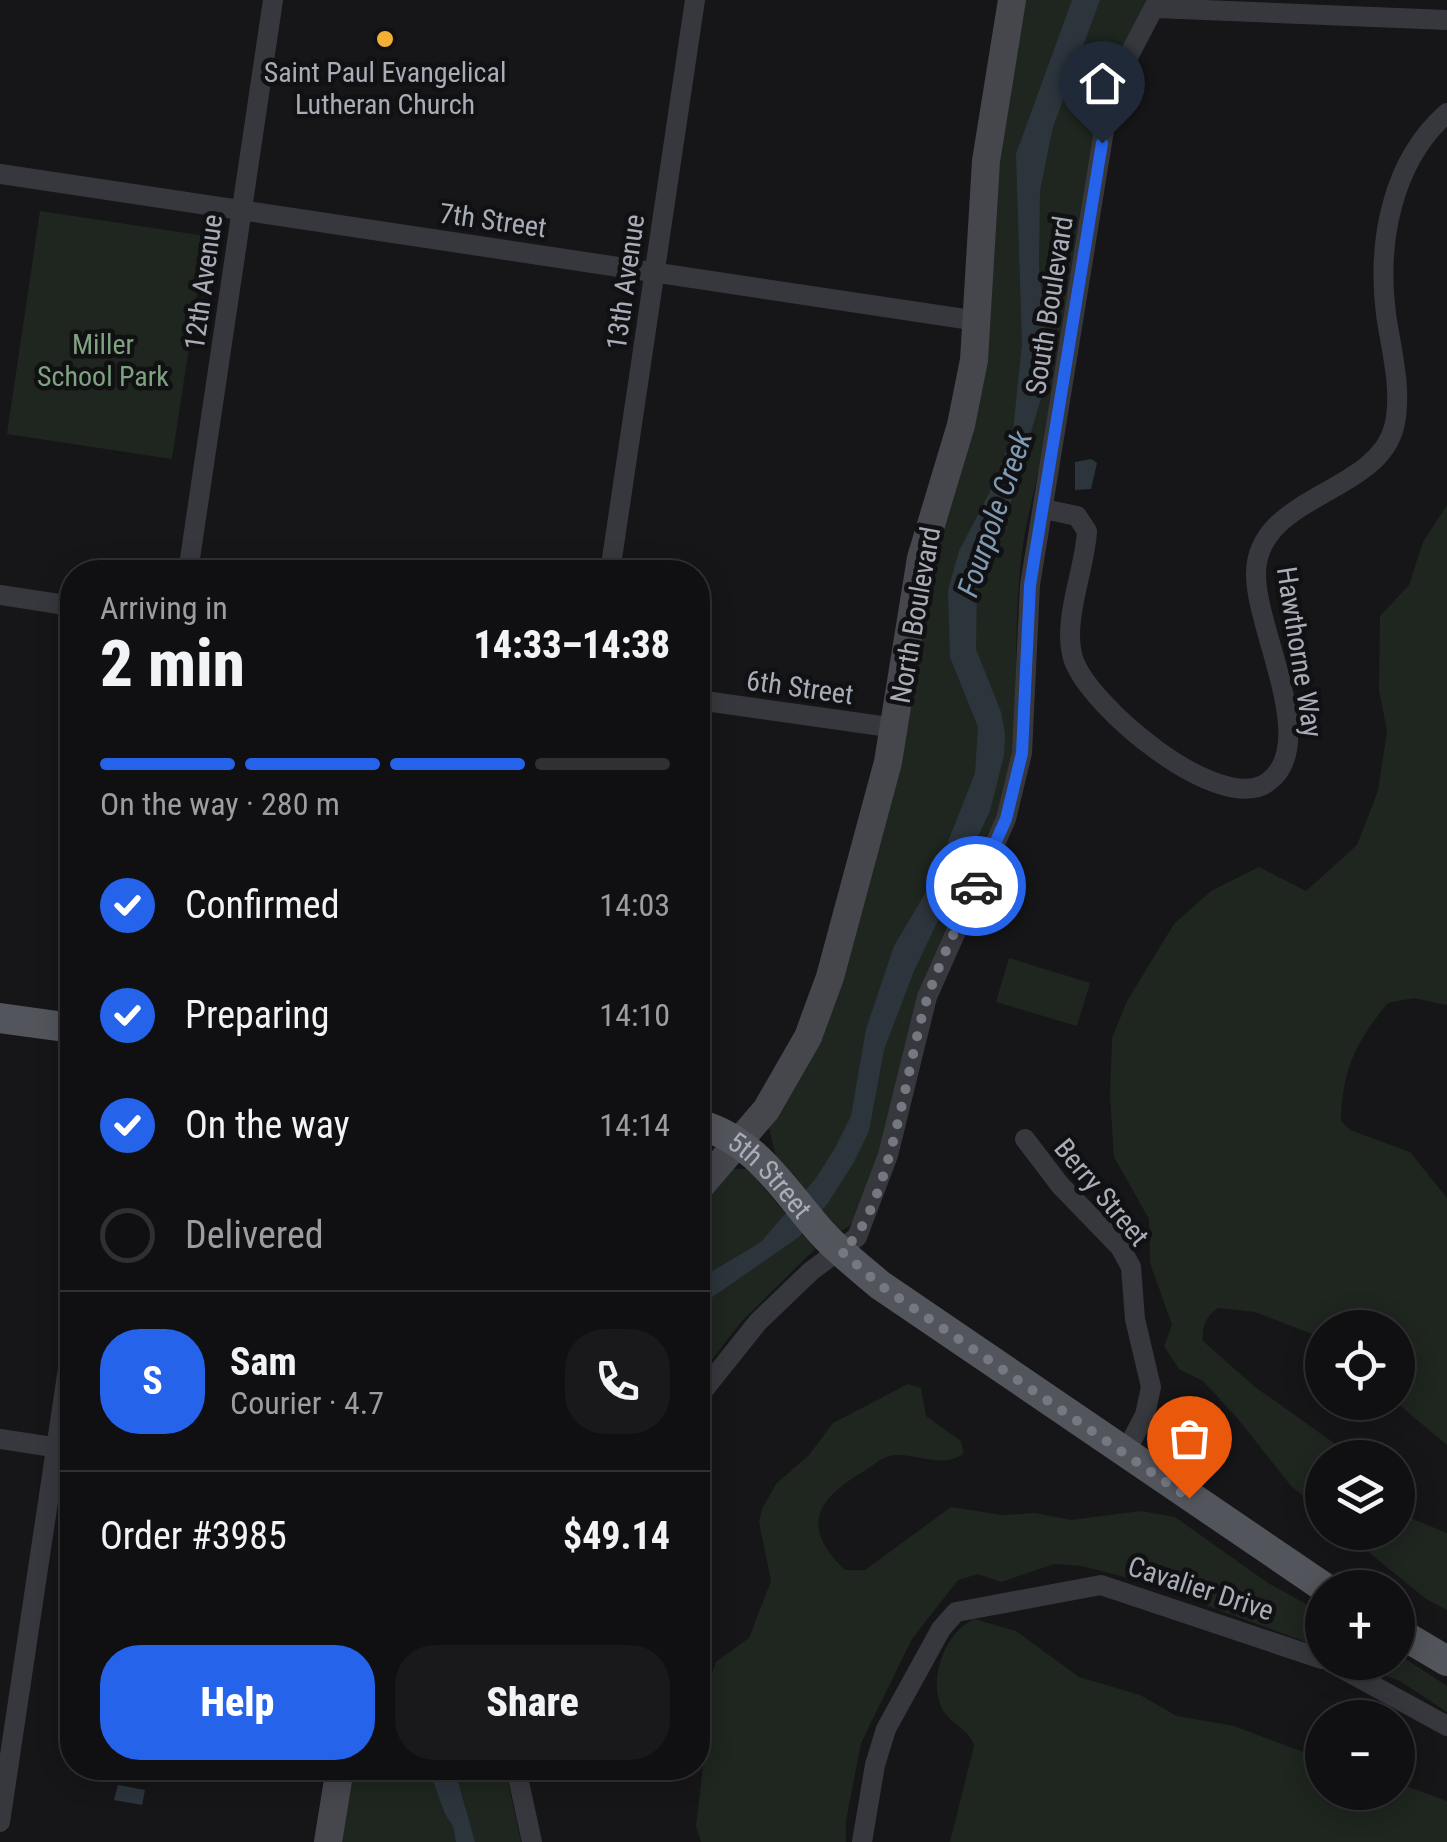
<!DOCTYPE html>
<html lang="en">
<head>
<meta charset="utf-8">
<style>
  body { margin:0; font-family:"Roboto Condensed",sans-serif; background:#19191b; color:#f1f3f6; height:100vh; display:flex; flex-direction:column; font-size:38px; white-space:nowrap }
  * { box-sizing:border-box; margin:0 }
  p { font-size:32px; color:#9c9d9f }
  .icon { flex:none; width:55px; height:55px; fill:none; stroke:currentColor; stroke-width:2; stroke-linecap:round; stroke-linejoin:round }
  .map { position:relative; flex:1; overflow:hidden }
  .side { position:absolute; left:60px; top:560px; width:650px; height:1220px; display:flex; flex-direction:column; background:#101012; border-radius:40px; box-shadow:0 5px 25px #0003,0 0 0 2px #303032 }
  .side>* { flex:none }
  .tools { position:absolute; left:1305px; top:1310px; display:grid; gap:20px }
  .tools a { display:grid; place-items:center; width:110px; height:110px; border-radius:50%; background:#101012; box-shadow:0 5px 25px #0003,0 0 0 2px #303032; font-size:50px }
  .pin { position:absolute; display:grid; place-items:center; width:85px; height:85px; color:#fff; margin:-102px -42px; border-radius:50% 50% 50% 0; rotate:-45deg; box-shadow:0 0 10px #0007 }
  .pin .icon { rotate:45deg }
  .courier { position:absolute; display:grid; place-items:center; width:100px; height:100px; margin:-50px; border:8px solid #2563eb; border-radius:50%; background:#fff; color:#222; box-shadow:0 2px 12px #0007 }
  .head em { font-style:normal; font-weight:800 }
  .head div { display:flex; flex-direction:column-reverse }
  .head { display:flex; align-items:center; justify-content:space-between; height:170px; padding:0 40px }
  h1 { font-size:65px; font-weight:800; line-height:75px }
  .bar { display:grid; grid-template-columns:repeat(4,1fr); gap:15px 10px; align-content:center; height:120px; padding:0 40px }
  .bar i { height:12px; border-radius:8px; background:#303032 }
  .bar .active { background:#2563eb }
  .bar p { grid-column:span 4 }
  .line { display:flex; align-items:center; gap:25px; padding:0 40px; border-top:2px solid #303032 }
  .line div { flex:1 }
  .round { display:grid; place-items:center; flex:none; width:105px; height:105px; border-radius:40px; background:#19191b }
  ol { padding:0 40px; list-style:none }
  li { display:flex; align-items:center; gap:30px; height:110px }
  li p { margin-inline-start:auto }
  li .icon { padding:10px; border-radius:50%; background:#2563eb; color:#fff; stroke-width:4 }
  li:last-child { color:#9c9d9f }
  li i { width:55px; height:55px; border:5px solid #303032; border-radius:50% }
  .button { display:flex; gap:20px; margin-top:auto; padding:20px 40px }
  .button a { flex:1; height:115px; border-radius:40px; background:#2563eb; color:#fff; font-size:40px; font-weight:800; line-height:115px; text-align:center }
  .button a+a { background:#19191b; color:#f1f3f6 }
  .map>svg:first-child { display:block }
  .green { fill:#1e261f }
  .water { fill:#2c353c }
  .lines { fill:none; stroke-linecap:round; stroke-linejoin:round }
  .street { stroke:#37383d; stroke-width:20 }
  .secondary { stroke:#45474d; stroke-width:28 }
  .primary { stroke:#53555c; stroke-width:30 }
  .done { stroke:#757880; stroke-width:10; stroke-dasharray:0 18 }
  .route { stroke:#2563eb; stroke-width:12 }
  .poi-dot { fill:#f2b134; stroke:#111113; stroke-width:4 }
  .labels { text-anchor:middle; stroke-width:9; stroke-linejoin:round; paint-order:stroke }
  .poi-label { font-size:28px; fill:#a8adb8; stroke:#111113 }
  .street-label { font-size:28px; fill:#a8adb8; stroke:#111113 }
  .park-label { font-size:28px; fill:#7fa381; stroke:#111113 }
  .water-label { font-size:30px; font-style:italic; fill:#7f9bb3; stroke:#111113 }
</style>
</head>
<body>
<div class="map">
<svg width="1447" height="1842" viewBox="0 0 1447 1842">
  <rect width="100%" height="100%" fill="#161618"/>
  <!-- green -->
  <path class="green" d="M 1023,0 L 1147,0 L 1134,32 L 1025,532 C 1010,619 1022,703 1008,787 L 860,1206 C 854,1217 851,1233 836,1230 L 776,1157 L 769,1128 L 908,725 Z
    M 40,211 L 206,236 L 172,459 L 7,434 Z
    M 1447,505 L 1447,1005 L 1414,998 L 1388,1003 C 1356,1041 1342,1071 1341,1121 L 1350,1130 L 1410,1152 L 1447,1198 L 1447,1445 L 1397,1403 L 1398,1328 L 1322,1328 L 1322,1338 L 1255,1312 L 1218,1308 C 1205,1317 1203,1325 1203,1341 L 1255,1387 L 1354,1457 L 1322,1458 L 1322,1511 L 1291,1486 L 1238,1419 L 1203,1381 L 1179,1369 L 1164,1346 L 1172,1325 L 1150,1263 L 1149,1219 L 1114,1157 L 1110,1096 L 1112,1038 L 1127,1001 L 1174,924 L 1211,891 L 1259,867 L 1306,891 L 1357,845 L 1378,791 L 1387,731 L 1379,690 L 1380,616 L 1409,585 L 1423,542 Z
    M 1009,958 L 1090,983 L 1077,1026 L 996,1002 Z
    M 732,1169 L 748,1169 L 815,1249 L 741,1322 L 698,1378 L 698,1207 Z
    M 908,1384 L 921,1388 L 926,1416 L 961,1441 L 964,1453 C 945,1469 918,1454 896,1455 C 883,1455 872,1467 861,1473 C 814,1501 802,1529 845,1570 L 865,1570 L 951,1507 L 1002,1515 L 1035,1513 L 1071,1520 L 1141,1511 L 1175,1517 L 1268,1583 L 1322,1613 L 1322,1648 L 1141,1581 L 1081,1566 L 1054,1564 L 1001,1582 L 978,1574 L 958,1580 L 912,1639 L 861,1743 L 846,1821 L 846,1842 L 701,1842 L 696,1826 L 708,1724 L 703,1697 L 716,1662 L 749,1638 L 771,1581 L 759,1522 L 762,1509 L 776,1484 L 809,1455 L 833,1423 Z
    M 1398,1513 L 1447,1533 L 1447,1610 L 1426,1599 L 1345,1533 L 1398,1532 Z
    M 974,1619 L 1016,1631 L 1079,1677 L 1140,1695 L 1177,1716 L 1234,1726 L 1322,1759 L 1322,1792 L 1398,1792 L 1398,1783 L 1447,1801 L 1447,1842 L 950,1842 L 974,1746 C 969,1728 951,1725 943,1710 C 927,1681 944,1633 974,1619 Z
    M 1398,1654 L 1447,1686 L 1447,1712 L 1400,1681 L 1352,1663 L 1398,1662 Z
    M 351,1768 L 505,1768 L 521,1842 L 339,1842 Z"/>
  <!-- water -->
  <path class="water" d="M 1072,0 L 1100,0 L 1053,127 L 1040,190 L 1039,267 L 1048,350 L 1045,384 L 1007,515 L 992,533 L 977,583 L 976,649 L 1001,712 L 1005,734 L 1004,755 L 990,811 L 914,971 L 884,1050 L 869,1131 L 854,1162 L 828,1203 L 799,1237 L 698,1307 L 698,1280 L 761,1242 L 816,1178 L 835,1148 L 851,1116 L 866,1029 L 894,946 L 933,880 L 975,773 L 978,727 L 950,657 L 948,590 L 959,551 L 995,482 L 1013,431 L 1022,344 L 1016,154 Z
    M 1091,459 L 1097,463 L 1091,489 L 1075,490 L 1075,462 Z
    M 425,1768 L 454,1768 L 475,1842 L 456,1842 L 453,1826 C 438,1807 440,1788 425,1768 Z
    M 118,1785 L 145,1790 L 142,1805 L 114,1800 Z"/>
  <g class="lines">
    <!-- street -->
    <path class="street" d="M 1156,8 L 1447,20
      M 0,174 L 978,321
      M 1044,509 L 1077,516 L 1087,531 C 1085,570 1062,620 1073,658 C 1087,705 1220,817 1268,782 C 1320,745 1256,630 1256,575 C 1255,495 1377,495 1394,427 C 1403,391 1391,350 1386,314 C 1377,244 1391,162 1447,113
      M 188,572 L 273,0
      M 610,572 L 695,0
      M 0,595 L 72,606
      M 698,700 L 896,728
      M 1025,1139 L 1060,1185 L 1120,1247 L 1131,1267 L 1135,1319 L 1151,1387 L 1145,1415 L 1125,1453
      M 698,1397 L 758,1322 L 811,1271 L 857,1237 L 888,1155 L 927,997 L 1006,819 L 1022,753 L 1030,585 L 1106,118 L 1119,74 L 1158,0
      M 0,1439 L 72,1450
      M 1330,1662 L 1447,1726
      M 516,1768 L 532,1842
      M 0,1822 L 72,1342
      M 862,1842 L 875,1765 L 886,1729 L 941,1629 L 956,1612 L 1101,1585 L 1322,1659"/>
    <!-- secondary -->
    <path class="secondary" d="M 698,1189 L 766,1110 L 808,1037 L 830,977 L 888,762 L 921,558 L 961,425 L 974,360 L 986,161 L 1012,0
      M 328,1842 L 340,1768"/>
    <!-- primary -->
    <g class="primary">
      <path d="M 0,1018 L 72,1028"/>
      <path id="s1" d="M 698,1124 C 756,1140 783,1189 821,1232 C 838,1251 860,1268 880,1285 L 1325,1588"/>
      <path d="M 1398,1632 L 1447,1661"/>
    </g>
  </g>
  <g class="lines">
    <!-- done -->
    <path class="done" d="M 976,886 C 959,923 940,960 927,999 C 908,1056 889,1219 841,1251 L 880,1285 L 1189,1498"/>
    <!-- route -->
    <path class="route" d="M 976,886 L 1006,819 L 1022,753 L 1030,585 L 1102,143"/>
  </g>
  <!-- markers -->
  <circle class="poi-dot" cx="385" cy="39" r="10"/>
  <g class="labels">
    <!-- poi labels -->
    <g class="poi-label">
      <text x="385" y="82">Saint Paul Evangelical<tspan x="385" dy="32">Lutheran Church</tspan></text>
    </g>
    <!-- street labels -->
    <g class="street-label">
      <text transform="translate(493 220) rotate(8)" y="10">7th Street</text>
      <text transform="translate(203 282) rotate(-82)" y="10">12th Avenue</text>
      <text transform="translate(625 282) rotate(-82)" y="10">13th Avenue</text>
      <text transform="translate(1049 305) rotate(-81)" y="10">South Boulevard</text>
      <text transform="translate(915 615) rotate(-80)" y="10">North Boulevard</text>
      <text transform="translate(1300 652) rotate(81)" y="10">Hawthorne Way</text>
      <text transform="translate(800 687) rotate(8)" y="10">6th Street</text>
      <text dy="10" stroke="none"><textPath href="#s1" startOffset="90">5th Street</textPath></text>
      <text transform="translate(1102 1192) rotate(50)" y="10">Berry Street</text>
      <text transform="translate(1201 1588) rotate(18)" y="10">Cavalier Drive</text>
    </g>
    <!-- park labels -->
    <g class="park-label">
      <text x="103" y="354">Miller<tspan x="103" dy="32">School Park</tspan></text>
    </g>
    <!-- water labels -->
    <g class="water-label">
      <text transform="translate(995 514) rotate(-71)" y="10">Fourpole Creek</text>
    </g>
  </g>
</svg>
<div class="tools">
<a><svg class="icon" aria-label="locate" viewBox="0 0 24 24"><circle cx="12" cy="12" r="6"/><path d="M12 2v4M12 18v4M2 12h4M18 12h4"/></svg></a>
<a><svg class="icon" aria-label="layers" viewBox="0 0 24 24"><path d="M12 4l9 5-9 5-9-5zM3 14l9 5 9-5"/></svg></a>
<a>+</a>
<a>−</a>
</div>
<div class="pin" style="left:1189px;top:1498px;background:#ea580c"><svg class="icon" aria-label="bag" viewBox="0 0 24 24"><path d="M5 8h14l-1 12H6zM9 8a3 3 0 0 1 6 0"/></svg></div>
<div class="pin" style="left:1102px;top:143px;background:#1f2937"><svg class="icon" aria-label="home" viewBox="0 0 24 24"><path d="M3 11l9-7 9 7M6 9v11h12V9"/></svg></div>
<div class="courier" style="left:976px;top:886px"><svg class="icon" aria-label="car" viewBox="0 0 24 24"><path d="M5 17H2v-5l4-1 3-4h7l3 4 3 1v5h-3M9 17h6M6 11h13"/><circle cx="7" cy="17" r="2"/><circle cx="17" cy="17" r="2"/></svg></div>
<section class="side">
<div class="head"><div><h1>2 min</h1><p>Arriving in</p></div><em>14:33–14:38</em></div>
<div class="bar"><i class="active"></i><i class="active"></i><i class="active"></i><i></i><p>On the way · 280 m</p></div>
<ol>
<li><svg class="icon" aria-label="check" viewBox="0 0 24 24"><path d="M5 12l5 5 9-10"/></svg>Confirmed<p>14:03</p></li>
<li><svg class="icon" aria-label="check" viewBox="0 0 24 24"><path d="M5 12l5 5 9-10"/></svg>Preparing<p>14:10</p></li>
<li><svg class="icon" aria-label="check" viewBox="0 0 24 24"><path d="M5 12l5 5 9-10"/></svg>On the way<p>14:14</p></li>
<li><i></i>Delivered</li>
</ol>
<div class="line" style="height:180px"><b class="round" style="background:#2563eb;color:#fff">S</b><div><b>Sam</b><p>Courier · 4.7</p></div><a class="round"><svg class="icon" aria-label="phone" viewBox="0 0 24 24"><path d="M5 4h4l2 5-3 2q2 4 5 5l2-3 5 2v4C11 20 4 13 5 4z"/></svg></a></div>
<div class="line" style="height:130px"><div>Order #3985</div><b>$49.14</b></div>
<div class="button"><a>Help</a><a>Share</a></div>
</section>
</div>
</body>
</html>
